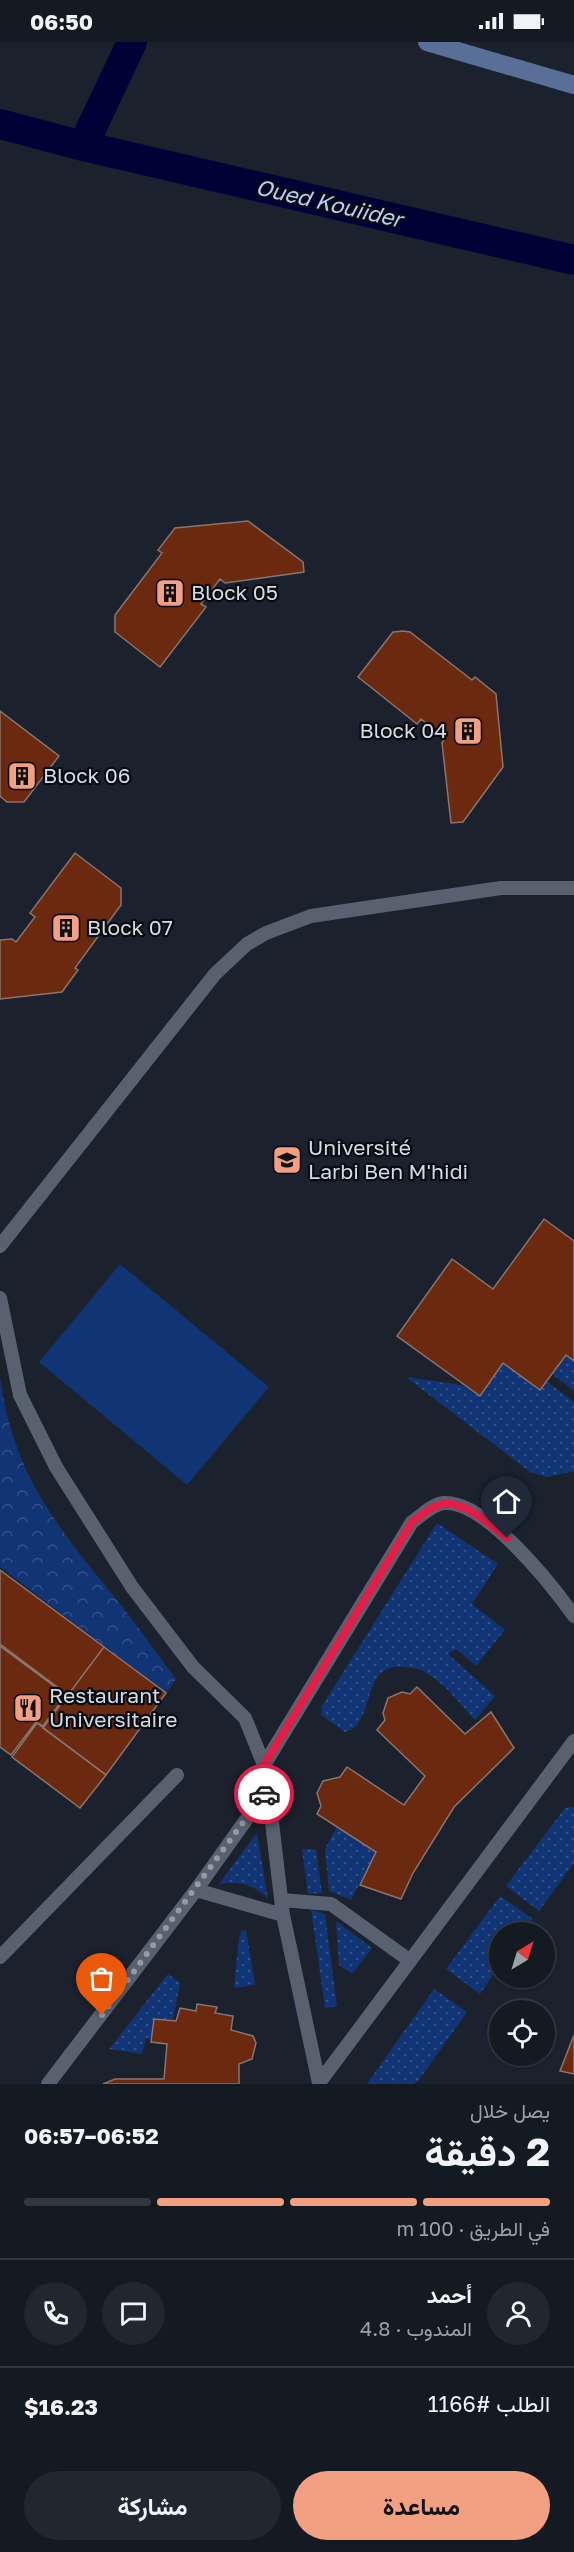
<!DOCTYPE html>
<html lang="ar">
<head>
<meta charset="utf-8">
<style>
  body { margin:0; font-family:"Golos Text",Vazirmatn,sans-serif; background:#21272f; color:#f1f3f6; direction:rtl; height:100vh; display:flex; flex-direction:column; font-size:22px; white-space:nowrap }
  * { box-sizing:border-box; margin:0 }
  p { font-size:20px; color:#9da1a5 }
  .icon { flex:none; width:33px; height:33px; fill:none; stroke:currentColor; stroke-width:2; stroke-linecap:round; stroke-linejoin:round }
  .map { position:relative; height:2042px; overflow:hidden; direction:ltr }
  .sheet { display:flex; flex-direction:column; background:#141a22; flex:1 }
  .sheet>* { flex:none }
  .needle { width:39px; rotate:38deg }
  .tools { position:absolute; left:489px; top:1880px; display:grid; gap:12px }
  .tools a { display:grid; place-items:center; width:66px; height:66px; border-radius:50%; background:#141a22; box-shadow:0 2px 4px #0004,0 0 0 2px #333840; font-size:30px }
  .pin { position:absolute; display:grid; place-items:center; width:51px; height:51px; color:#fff; margin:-62px -26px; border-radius:50% 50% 50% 0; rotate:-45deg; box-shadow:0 0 6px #0007 }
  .pin .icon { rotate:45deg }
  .courier { position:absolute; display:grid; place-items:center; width:60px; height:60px; margin:-30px; border:4px solid #e11d48; border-radius:50%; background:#fff; color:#222; box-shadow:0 2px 8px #0007 }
  .headline em { font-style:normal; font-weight:700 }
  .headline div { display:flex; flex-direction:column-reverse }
  .headline { display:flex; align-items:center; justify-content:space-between; height:102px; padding:0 24px }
  h1 { font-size:39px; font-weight:700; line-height:45px }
  .bar { display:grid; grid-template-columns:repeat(4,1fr); gap:9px 6px; align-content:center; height:72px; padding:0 24px }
  .bar i { height:8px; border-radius:4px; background:#333840 }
  .bar .on { background:#f39f82 }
  .bar p { grid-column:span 4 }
  .line { display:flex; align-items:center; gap:15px; padding:0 24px; border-top:2px solid #333840 }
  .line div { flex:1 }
  .round { display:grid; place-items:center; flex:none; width:63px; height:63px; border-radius:32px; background:#21272f }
  .action { display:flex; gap:12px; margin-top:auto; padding:12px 24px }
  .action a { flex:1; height:69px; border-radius:36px; background:#f39f82; color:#111; font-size:24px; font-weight:700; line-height:69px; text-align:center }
  .action a+a { background:#21272f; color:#f1f3f6 }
  .status { display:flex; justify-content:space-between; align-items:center; height:42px; padding:0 30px; background:#141a22; direction:ltr }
  .status svg { height:16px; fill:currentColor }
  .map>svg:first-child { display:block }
  .grass { fill:url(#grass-dots) }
  .forest { fill:url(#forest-crowns) }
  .garden { fill:#113475 }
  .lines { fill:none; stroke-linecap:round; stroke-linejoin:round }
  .canal { stroke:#000235; stroke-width:30 }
  .building { fill:#6b290f; stroke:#88756e; stroke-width:1.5 }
  .service { stroke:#596170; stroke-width:14 }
  .secondary { stroke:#596f97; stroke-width:18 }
  .done { stroke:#959aa4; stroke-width:6; stroke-dasharray:0 10.8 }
  .route { stroke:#e11d48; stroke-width:8 }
  .labels { text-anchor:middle; stroke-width:4.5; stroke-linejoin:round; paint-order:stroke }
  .poi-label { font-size:21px; fill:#d6dbe3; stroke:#080b11; text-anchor:start }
  .water-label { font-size:22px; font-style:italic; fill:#b7cff7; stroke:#080b11 }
</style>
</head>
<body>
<div class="status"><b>06:50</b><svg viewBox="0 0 49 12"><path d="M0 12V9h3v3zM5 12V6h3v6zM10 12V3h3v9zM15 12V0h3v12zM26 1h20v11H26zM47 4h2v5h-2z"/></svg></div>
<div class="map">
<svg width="574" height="2042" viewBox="0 0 574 2042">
  <defs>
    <pattern id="grass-dots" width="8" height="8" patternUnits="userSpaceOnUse" patternTransform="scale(1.5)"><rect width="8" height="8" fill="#113475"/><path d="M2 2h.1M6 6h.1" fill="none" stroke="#335188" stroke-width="1.8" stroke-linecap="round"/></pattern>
    <pattern id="forest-crowns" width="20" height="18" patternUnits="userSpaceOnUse" patternTransform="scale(1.5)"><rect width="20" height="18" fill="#113475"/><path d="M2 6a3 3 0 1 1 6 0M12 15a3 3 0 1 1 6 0" fill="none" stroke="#335188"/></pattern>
  </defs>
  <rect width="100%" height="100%" fill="#1b222e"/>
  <!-- grass -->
  <path class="grass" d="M 566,1313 L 574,1319 L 574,1349 L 552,1332 Z
    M 503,1321 L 540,1347 L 546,1339 L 574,1360 L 574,1429 L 547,1435 L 530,1430 L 406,1335 L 467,1344 L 480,1354 Z
    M 437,1481 L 498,1522 L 472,1562 L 505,1588 L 476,1624 L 456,1607 L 448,1612 L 495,1654 L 475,1678 C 461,1663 445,1642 428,1632 C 422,1627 413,1626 406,1625 C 359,1618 377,1683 345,1690 L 321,1673 L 322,1664 Z
    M 574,1765 L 574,1821 L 539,1869 L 506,1844 L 565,1766 Z
    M 337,1785 L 376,1810 L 351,1858 L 329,1849 L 325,1807 Z
    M 257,1791 L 268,1857 C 254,1842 239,1839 219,1842 Z
    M 302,1807 L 316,1807 L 322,1851 L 308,1852 Z
    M 500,1854 L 533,1877 L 523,1890 L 500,1890 L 499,1924 L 480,1952 L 446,1927 Z
    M 311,1867 L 325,1872 L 337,1964 L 325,1966 Z
    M 336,1879 L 372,1906 L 352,1932 L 339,1923 Z
    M 246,1888 L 255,1943 L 234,1946 L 239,1895 L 242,1889 Z
    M 168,1932 L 180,1941 L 169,2000 L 146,1996 L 142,2012 L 109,2007 Z
    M 434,1947 L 467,1970 L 419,2038 L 414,2042 L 367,2042 Z"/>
  <!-- forest -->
  <path class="forest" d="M 0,1336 C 14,1436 60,1488 121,1563 C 140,1587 157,1612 176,1637 L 166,1651 L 0,1525 Z"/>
  <!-- garden -->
  <path class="garden" d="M 120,1222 L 269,1345 L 187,1443 L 39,1320 Z"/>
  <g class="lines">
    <!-- canal -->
    <path class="canal" d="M 0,82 L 83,104 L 574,218
      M 83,104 L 132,0"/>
  </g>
  <!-- building -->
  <path class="building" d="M 248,479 L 303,520 L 304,530 L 225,541 L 220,537 L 201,562 L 206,565 L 160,625 L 115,590 L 115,573 L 162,511 L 158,508 L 175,486 Z
    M 403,589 L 410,590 L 472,638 L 475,635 L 496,652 L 503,725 L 463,780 L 451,781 L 442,701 L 445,696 L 421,677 L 417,682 L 358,635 L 393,590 Z
    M 0,669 L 59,714 L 24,760 L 7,760 L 0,754 Z
    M 75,811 L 121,846 L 121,863 L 75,926 L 78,928 L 62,950 L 0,957 L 0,898 L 12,897 L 16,900 L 35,875 L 30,871 Z
    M 544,1177 L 574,1199 L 574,1319 L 566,1313 L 540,1348 L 503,1321 L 480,1354 L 397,1294 L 452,1217 L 493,1247 Z
    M 0,1528 L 104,1605 L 68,1653 L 0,1602 Z
    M 0,1604 L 66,1653 L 43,1684 L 36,1680 L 11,1713 L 0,1705 Z
    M 104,1605 L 166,1651 L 106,1733 L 43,1686 Z
    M 417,1645 L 465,1692 L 491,1670 L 514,1706 L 454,1765 L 413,1831 L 401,1857 L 360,1843 L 376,1810 L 317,1772 L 321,1764 L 317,1751 L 323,1739 L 340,1735 L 347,1725 L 404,1763 L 425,1734 L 377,1688 L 385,1678 L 383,1671 L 388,1656 L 402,1650 L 410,1652 Z
    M 37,1681 L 106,1733 L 80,1766 L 12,1715 Z
    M 197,1962 L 217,1965 L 215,1971 L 233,1974 L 231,1988 L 253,1994 L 256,2001 L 252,2017 L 239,2022 L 239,2042 L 103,2042 L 115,2037 L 164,2037 L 167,2002 L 151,2000 L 154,1977 L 176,1979 L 180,1966 L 196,1969 Z
    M 574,1993 L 574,2032 L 560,2029 Z"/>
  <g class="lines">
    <!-- service -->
    <path class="service" d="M 0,1204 L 215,932 L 247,902 L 266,891 L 311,874 L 501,846 L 574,846
      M 0,1256 L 20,1353 L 56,1425 L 132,1545 L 193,1625 L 245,1676 L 264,1723
      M 268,1747 L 283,1873 L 319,2041
      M 196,1848 L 283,1873
      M 281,1858 L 331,1862 L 409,1918
      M 0,1915 L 177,1733
      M 319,2041 L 574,1699
      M 48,2042 L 196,1848 L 268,1747 L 264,1723 L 412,1480 C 421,1474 432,1462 444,1461 C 485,1458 552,1543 574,1574"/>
    <!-- secondary -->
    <path class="secondary" d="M 427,0 L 574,43"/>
  </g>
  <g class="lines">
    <!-- done -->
    <path class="done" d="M 102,1973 L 264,1752"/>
    <!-- route -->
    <path class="route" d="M 264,1752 L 268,1747 L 264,1723 L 412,1480 C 420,1475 427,1467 436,1464 C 460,1453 490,1483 507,1496"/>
  </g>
  <!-- icons -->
  <defs>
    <g id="building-square" transform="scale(1.5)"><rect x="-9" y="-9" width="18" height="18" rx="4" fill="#f39f82" stroke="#080b11"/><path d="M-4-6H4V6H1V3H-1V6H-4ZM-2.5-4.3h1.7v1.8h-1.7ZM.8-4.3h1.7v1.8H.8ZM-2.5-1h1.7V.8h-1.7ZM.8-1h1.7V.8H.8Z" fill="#111"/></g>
    <g id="university-square" transform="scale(1.5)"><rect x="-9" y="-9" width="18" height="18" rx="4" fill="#f39f82" stroke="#080b11"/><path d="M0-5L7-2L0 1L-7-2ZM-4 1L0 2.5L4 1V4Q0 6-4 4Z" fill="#111"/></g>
    <g id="restaurant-square" transform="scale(1.5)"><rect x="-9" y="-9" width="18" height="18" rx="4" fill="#f39f82" stroke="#080b11"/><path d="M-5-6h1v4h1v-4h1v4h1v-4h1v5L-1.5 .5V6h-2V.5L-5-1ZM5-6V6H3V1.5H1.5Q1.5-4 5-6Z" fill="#111"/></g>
  </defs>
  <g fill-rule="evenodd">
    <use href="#building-square" x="170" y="551"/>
    <use href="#building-square" x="468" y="689"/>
    <use href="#building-square" x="22" y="734"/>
    <use href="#building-square" x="66" y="886"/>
    <use href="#university-square" x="287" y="1118"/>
    <use href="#restaurant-square" x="28" y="1666"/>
  </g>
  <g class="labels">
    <!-- poi labels -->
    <g class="poi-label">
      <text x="191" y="558">Block 05</text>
      <text x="447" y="696" text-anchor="end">Block 04</text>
      <text x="43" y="741">Block 06</text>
      <text x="87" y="893">Block 07</text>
      <text x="308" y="1113">Université<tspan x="308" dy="24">Larbi Ben M'hidi</tspan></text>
      <text x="49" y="1661">Restaurant<tspan x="49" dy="24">Universitaire</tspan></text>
    </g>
    <!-- water labels -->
    <g class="water-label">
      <text transform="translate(329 161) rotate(13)" y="8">Oued Kouiider</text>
    </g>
  </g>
</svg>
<div class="tools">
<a><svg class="needle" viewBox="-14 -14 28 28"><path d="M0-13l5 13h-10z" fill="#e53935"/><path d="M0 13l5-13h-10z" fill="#9da1a5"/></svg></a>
<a><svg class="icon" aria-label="locate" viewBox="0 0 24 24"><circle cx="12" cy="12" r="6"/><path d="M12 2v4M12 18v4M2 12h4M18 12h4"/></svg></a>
</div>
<div class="pin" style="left:102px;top:1973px;background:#ea580c"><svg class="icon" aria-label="bag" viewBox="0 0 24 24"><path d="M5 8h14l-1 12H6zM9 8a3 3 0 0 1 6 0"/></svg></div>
<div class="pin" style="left:507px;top:1496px;background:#1f2937"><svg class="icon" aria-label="home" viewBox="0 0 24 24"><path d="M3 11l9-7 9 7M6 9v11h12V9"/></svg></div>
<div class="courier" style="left:264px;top:1752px"><svg class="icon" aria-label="car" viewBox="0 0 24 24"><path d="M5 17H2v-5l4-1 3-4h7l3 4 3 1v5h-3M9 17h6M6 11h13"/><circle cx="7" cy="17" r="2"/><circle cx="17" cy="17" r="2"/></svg></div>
</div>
<section class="sheet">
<div class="headline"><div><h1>2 دقيقة</h1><p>يصل خلال</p></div><em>06:52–06:57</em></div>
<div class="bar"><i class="on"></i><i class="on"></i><i class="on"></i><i></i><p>في الطريق · 100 m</p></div>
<div class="line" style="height:108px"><a class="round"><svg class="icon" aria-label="person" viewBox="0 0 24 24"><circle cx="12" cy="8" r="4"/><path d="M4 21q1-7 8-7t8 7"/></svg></a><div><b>أحمد</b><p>المندوب · 4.8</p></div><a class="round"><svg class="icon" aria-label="chat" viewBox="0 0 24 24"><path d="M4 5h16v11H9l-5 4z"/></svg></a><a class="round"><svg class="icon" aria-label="phone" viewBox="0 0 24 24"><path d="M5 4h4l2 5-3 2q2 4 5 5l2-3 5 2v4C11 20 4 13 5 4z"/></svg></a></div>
<div class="line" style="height:78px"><div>الطلب #1166</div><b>$16.23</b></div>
<div class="action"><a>مساعدة</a><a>مشاركة</a></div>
</section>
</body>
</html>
